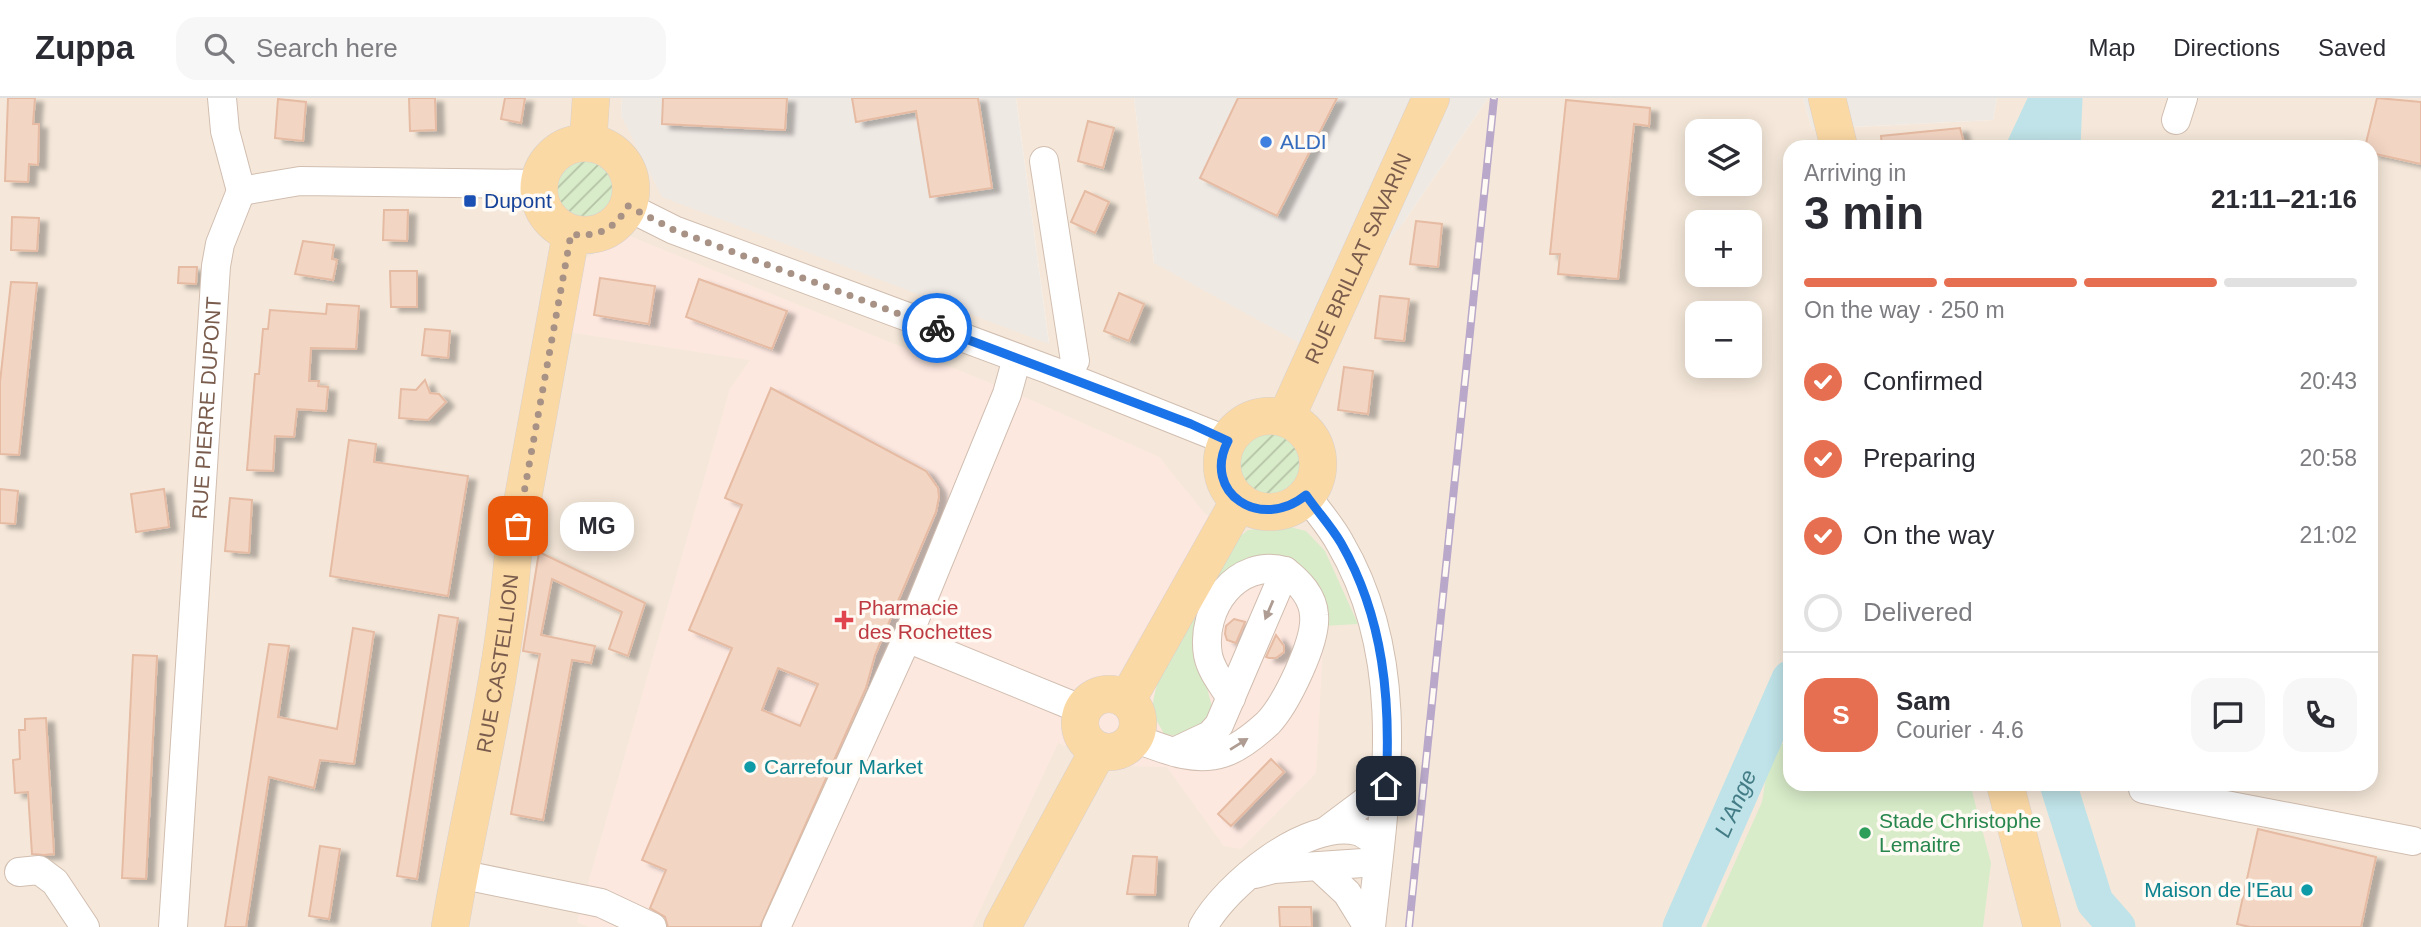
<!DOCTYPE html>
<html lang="en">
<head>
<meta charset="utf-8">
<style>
  body { margin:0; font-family:Helvetica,sans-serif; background:#f7f7f7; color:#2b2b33; height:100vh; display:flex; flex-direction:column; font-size:26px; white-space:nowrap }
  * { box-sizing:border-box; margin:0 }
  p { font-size:23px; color:#7c7c81 }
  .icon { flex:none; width:38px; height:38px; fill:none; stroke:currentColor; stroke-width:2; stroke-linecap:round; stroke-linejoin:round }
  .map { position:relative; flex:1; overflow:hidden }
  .drawer { position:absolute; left:1783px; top:42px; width:595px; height:651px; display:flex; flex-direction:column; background:#fff; border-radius:21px; box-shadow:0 4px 18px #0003 }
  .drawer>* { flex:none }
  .tools { position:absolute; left:1685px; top:21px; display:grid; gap:14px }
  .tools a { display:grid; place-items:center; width:77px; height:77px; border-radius:14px; background:#fff; box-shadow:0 4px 18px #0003; font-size:35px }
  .pin { position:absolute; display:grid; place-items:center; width:60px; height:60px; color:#fff; margin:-30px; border-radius:14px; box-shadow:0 4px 10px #0006 }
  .courier { position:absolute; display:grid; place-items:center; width:70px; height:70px; margin:-35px; border:5px solid #1a73e8; border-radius:50%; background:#fff; color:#222; box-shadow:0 2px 9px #0007 }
  .bubble { position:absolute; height:49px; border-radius:21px; background:#fff; box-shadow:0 4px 18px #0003; font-size:23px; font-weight:600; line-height:49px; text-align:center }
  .overview em { font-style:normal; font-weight:600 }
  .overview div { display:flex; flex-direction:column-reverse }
  .overview { display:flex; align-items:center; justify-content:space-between; height:119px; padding:0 21px }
  h1 { font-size:46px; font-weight:600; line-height:52px }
  .bar { display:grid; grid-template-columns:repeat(4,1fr); gap:10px 7px; align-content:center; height:84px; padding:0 21px }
  .bar i { height:9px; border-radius:5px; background:#e1e1e2 }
  .bar .active { background:#e76f51 }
  .bar p { grid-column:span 4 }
  .line { display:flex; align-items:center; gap:18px; padding:0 21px; border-top:2px solid #e1e1e2 }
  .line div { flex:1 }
  .round { display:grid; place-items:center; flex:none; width:74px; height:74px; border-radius:21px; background:#f7f7f7 }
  ol { padding:0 21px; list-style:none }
  li { display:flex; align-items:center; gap:21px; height:77px }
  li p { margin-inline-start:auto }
  li .icon { padding:7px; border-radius:50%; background:#e76f51; color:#fff; stroke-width:4 }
  li:last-child { color:#7c7c81 }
  li i { width:38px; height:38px; border:4px solid #e1e1e2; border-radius:50% }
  header { display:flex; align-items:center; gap:42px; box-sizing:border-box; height:98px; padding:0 35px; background:#fff; border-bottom:2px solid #e1e1e2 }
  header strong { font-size:33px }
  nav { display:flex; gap:38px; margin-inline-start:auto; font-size:24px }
  .search { width:490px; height:63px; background:#f7f7f7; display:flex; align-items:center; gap:18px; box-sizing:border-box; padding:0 24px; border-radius:21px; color:#7c7c81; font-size:26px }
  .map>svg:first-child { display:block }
  .residential { fill:#f5e8da; fill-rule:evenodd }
  .commercial { fill:#fde8e0 }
  .industrial { fill:#efe9e4 }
  .green { fill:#d8ecc9 }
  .garden { fill:url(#garden-furrows) }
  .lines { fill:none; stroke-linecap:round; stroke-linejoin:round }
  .river { stroke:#bfe3e8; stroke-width:37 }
  .building { fill:#f3d5c3; stroke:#e6bba3; stroke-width:2; fill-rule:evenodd; filter:url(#shadow) }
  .minor-casing { stroke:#d1beb0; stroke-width:30 }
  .major-casing { stroke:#dad1cd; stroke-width:38 }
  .minor { stroke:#fff; stroke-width:28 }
  .major { stroke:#fbd9a5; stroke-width:37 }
  .rail-casing { stroke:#b9a8c9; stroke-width:8 }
  .rail { stroke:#fffaf3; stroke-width:5; stroke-dasharray:16; stroke-linecap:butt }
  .oneway { fill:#af9d94 }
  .done { stroke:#a89285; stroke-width:7; stroke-dasharray:0 12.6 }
  .route { stroke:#1a73e8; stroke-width:9 }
  .shop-dot { fill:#3f7fe0; stroke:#fffaf3; stroke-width:2.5 }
  .transit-dot { fill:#1a4fb4; stroke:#fffaf3; stroke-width:2.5 }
  .health-dot { fill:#e0444e; stroke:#fffaf3; stroke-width:2.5 }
  .culture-dot { fill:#0f9aa8; stroke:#fffaf3; stroke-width:2.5 }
  .leisure-dot { fill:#2e9e5b; stroke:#fffaf3; stroke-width:2.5 }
  .labels { text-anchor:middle; stroke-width:7; stroke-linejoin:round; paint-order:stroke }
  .shop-label { font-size:21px; fill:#366cbe; stroke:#fffaf3; text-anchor:start }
  .transit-label { font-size:21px; fill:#164399; stroke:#fffaf3; text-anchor:start }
  .street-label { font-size:21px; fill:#7a5c4d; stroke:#fffaf3 }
  .health-label { font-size:21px; fill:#be3a42; stroke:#fffaf3; text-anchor:start }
  .culture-label { font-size:21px; fill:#0d838f; stroke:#fffaf3; text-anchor:start }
  .leisure-label { font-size:21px; fill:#27864d; stroke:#fffaf3; text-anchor:start }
  .water-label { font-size:23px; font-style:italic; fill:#437c86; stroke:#fffaf3 }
</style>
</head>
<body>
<header>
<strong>Zuppa</strong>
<div class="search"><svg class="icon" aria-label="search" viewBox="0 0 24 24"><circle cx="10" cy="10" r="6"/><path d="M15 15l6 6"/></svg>Search here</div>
<nav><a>Map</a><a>Directions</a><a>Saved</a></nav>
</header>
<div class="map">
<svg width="2421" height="829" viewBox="0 0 2421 829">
  <defs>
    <pattern id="garden-furrows" width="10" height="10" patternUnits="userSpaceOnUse" patternTransform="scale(1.75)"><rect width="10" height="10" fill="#d8ecc9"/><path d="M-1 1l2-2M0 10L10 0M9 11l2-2" fill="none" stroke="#b4c2a5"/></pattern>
    <filter id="shadow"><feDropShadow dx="8" dy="4.5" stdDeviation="2" flood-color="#0004"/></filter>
  </defs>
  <rect width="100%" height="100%" fill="#fdf6ec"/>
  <!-- residential -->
  <path class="residential" d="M 0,0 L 622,0 L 621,19 L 1049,245 L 1016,0 L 1134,0 L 1154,165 L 1403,125 L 1488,0 L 1803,0 L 1812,31 L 1993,22 L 1997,0 L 2421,0 L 2421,829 L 0,829 ZM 1698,33 L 1750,33 L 1750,86 L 1698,86 ZM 1790,49 L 2371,49 L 2371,686 L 1790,686 ZM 1698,124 L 1750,124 L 1750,177 L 1698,177 ZM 1698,215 L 1750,215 L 1750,268 L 1698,268 Z"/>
  <!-- commercial -->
  <path class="commercial" d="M 627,137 L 1024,299 L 1159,359 L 1205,416 L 1283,451 L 1324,528 L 1316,675 L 1241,751 L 1224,748 L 1167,669 L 1121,668 L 1058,645 L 972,829 L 590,829 L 577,824 L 730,291 L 750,262 L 568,234 L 578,165 Z"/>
  <!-- industrial -->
  <path class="industrial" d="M 622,0 L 1016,0 L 1049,246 L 662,99 L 621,18 Z
    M 1134,0 L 1488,0 L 1403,125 L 1300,245 L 1154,165 Z
    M 1803,0 L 1997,0 L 1993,22 L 1812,31 Z"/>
  <!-- green -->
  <path class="green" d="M 1286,428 L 1306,433 L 1325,453 L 1358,526 L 1324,528 L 1263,459 L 1197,549 L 1215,621 L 1182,639 L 1164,636 C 1159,626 1152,618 1153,606 C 1157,564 1216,478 1239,439 L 1248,432 Z
    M 1778,645 L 1790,647 L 1790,686 L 1970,686 L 1991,765 L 1983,829 L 1706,829 L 1762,704 L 1768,667 Z"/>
  <!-- garden -->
  <path class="garden" d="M557 91a30 30 0 1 1 60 0a30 30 0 1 1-60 0Z
    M1239 366a34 34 0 1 1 68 0a34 34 0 1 1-68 0Z"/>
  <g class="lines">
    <!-- river -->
    <g class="river">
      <path d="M 2025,49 L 2048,0"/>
      <path d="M 2062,49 L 2064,0"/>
      <path d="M 2058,686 L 2095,804 L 2117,829"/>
      <path id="s1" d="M 1681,829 L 1790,581"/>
    </g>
  </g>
  <!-- building -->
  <path class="building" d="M 8,0 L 35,0 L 33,26 L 39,26 L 38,67 L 29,66 L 28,84 L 5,83 Z
    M 409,0 L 435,0 L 436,32 L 410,33 Z
    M 505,0 L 525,0 L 521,25 L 501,21 Z
    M 663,0 L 787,0 L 785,32 L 662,26 Z
    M 852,0 L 978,0 L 992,90 L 930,99 L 916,13 L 856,24 Z
    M 1238,0 L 1337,0 L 1277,118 L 1200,80 Z
    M 2377,0 L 2421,4 L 2421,66 L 2371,55 L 2371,49 L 2365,49 Z
    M 278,1 L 306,4 L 303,43 L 275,40 Z
    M 1566,2 L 1650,10 L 1649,28 L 1634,26 L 1618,181 L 1558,176 L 1560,156 L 1550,156 Z
    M 1088,23 L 1114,30 L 1103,70 L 1078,63 Z
    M 1960,30 L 1965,49 L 1882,49 L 1881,38 Z
    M 1085,93 L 1109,104 L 1095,135 L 1071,124 Z
    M 384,112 L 408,112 L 407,143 L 383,142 Z
    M 12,119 L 39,120 L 37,153 L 11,152 Z
    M 1416,123 L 1442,126 L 1438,169 L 1410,166 Z
    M 303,143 L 334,147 L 332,161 L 337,162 L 333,182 L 295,176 Z
    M 179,169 L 197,169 L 196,186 L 178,185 Z
    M 390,173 L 417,173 L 417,209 L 391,209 Z
    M 600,180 L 655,188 L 649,226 L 594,217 Z
    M 699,181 L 787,213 L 772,251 L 686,219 Z
    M 11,184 L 37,185 L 19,357 L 0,356 L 0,284 Z
    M 1119,195 L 1144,206 L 1129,243 L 1104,233 Z
    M 1380,198 L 1409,201 L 1404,243 L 1375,240 Z
    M 327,206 L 359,208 L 356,251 L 311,250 L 309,283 L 319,283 L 318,288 L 328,289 L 326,313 L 297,311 L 294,339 L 275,338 L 273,373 L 247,372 L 255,276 L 259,276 L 263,231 L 268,231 L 270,212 L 326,216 Z
    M 425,231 L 450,233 L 448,260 L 422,257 Z
    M 1344,269 L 1373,273 L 1368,316 L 1338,312 Z
    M 425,282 L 430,295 L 439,296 L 446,304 L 428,322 L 399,320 L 401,291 L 416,292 Z
    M 771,290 L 926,373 L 938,390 L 939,399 L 936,414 L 875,557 L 866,590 L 760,829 L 668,829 L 665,819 L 650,810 L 666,772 L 642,762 L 732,550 L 689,532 L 742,407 L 725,400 ZM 778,570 L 818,586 L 800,628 L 762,612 Z
    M 349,342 L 376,346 L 374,364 L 468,378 L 448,498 L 330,478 Z
    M 0,391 L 18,393 L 15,426 L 0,425 Z
    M 164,391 L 169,429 L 136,434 L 131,396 Z
    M 230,400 L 252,402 L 249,455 L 225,453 Z
    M 539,454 L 645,505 L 628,558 L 609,551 L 622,514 L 552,481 L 541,537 L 595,548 L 591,565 L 572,562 L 543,722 L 511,716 L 540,556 L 523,553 Z
    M 439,517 L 458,520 L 417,781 L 397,778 Z
    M 1234,521 L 1245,524 L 1236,545 L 1227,542 L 1225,536 L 1226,528 Z
    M 353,530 L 374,534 L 354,666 L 320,662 L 314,690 L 269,679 L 246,829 L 225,829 L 269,546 L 289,548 L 278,619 L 337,631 Z
    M 1276,537 L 1284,548 L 1284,554 L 1276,560 L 1269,560 L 1266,559 Z
    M 133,557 L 157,558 L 146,781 L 122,780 Z
    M 46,620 L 54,756 L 44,757 L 32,756 L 28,694 L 15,695 L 13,662 L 20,661 L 19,632 L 25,632 L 25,621 Z
    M 1271,661 L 1284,674 L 1231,728 L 1218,716 Z
    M 2258,731 L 2376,759 L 2361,829 L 2250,829 L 2237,826 Z
    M 320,748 L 340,751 L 329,821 L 309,818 Z
    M 1133,758 L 1157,759 L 1155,797 L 1127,796 Z
    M 1279,809 L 1311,809 L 1312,829 L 1280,829 Z"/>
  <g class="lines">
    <!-- minor casing -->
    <g class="minor-casing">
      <g id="minor">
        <path d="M 222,0 L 225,33 L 241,93"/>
        <path d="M 2176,22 L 2183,0"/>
        <path d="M 1044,63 L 1075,263"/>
        <path d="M 241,93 L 300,83 L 539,86"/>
        <path d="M 628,109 L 674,132 L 1050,272 L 1228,343"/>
        <path d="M 1306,397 C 1317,413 1331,428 1340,445 C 1410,564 1385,699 1371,829"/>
        <path d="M 907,540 L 1007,296 L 1017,260"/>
        <path d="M 1231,600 C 1223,587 1211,573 1208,557 C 1200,510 1237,460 1285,473"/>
        <path d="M 1134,640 C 1162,650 1193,665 1223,655 C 1239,650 1256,636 1268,625 C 1286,606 1317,543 1314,517 C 1313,498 1299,484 1285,473 L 1219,627 L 1210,637 L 1174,654"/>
        <path d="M 2142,686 L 2143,691 L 2413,743"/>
        <path d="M 1326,733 L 1386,688"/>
        <path d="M 1319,769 L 1347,795 L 1368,829"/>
        <path d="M 19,774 L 39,772 L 55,784 L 85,829"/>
        <path d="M 459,776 L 601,805 L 652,829"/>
        <path d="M 1255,776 L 1274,771 L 1378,764"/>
        <path id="s2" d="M 173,829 L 216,168 L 220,146 L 241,93"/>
        <path d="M 776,829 L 907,540 L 1083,612"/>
        <path d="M 1203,829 C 1226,787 1306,721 1357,733 C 1365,735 1373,743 1380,747"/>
      </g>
    </g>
    <!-- major casing -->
    <g class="major-casing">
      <g id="major">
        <path d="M 1827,0 L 1839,49"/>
        <path d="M 588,45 L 591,0"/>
        <circle cx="585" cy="91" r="46"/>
        <circle cx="1270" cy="366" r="48"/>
        <path id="s3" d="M 1286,320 L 1431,0"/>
        <circle cx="1109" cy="625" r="29"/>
        <path d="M 1127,602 L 1239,403"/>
        <path d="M 2005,686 L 2042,829"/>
        <path id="s4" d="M 450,829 C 471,704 504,581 513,455 L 571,136"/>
        <path d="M 1002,829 L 1098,653"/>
      </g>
    </g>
    <!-- minor -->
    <use href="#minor" class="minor"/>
    <!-- major -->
    <use href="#major" class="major"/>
    <!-- rail casing -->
    <g class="rail-casing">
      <path id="rail" d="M 1409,829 L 1494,0"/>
    </g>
    <!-- rail -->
    <use href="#rail" class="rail"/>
  </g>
  <!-- one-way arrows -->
  <defs><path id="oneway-solid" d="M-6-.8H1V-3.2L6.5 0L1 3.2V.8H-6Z" transform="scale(1.75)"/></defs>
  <g class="oneway">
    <use href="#oneway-solid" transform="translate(1269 512) rotate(113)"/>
    <use href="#oneway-solid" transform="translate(1239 646) rotate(-32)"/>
  </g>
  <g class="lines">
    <!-- done -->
    <path class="done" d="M 518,428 L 571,136 C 597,140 615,131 628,108 L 674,132 L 937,230"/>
    <!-- route -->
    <path class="route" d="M 937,230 L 1191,326 L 1228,343 C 1201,395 1261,434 1306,397 C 1317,413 1331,428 1341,445 C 1384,520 1391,603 1386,688"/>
  </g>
  <!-- markers -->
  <circle class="shop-dot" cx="1266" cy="44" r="7"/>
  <rect class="transit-dot" x="463" y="96" width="14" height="14" rx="3.5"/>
  <path class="health-dot" d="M840.5 511.5h7v7h7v7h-7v7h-7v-7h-7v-7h7z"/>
  <g class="culture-dot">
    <circle cx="750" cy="669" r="7"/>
    <circle cx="2307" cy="792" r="7"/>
  </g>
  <circle class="leisure-dot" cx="1865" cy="735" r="7"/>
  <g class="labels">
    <!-- shop labels -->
    <g class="shop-label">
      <text x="1280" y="51">ALDI</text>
    </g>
    <!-- transit labels -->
    <g class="transit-label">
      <text x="484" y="110">Dupont</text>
    </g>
    <!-- street labels -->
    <g class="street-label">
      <text dy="7" stroke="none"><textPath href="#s3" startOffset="175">RUE BRILLAT SAVARIN</textPath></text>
      <text dy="7" stroke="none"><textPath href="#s2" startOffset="520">RUE PIERRE DUPONT</textPath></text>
      <text dy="7" stroke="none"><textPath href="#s4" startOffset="268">RUE CASTELLION</textPath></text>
    </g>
    <!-- health labels -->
    <g class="health-label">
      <text x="858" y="517">Pharmacie<tspan x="858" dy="24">des Rochettes</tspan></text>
    </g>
    <!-- culture labels -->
    <g class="culture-label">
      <text x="764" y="676">Carrefour Market</text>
      <text x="2293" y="799" text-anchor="end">Maison de l'Eau</text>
    </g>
    <!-- leisure labels -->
    <g class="leisure-label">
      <text x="1879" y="730">Stade Christophe<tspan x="1879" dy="24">Lemaitre</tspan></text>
    </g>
    <!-- water labels -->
    <g class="water-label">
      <text dy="8" stroke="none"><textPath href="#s1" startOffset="135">L'Ange</textPath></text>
    </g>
  </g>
</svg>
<div class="tools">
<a><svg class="icon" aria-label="layers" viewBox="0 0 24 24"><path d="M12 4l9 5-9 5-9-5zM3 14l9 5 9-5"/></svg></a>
<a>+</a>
<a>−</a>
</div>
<div class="pin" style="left:518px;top:428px;background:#ea580c"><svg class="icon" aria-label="bag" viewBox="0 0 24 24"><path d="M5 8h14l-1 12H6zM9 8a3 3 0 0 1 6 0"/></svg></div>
<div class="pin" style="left:1386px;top:688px;background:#1f2937"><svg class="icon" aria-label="home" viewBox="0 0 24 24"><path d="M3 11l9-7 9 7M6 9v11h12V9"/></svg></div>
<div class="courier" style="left:937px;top:230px"><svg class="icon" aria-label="bike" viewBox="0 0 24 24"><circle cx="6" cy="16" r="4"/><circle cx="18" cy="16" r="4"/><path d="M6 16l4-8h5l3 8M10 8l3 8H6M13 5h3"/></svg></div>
<div class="bubble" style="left:560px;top:404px;width:74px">MG</div>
<section class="drawer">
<div class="overview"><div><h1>3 min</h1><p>Arriving in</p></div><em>21:11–21:16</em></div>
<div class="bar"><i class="active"></i><i class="active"></i><i class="active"></i><i></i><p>On the way · 250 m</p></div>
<ol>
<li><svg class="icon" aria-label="check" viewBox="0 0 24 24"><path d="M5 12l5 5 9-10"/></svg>Confirmed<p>20:43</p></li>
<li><svg class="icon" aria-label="check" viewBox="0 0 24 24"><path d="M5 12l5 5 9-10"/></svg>Preparing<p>20:58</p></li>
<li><svg class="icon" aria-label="check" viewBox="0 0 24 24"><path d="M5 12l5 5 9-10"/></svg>On the way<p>21:02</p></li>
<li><i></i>Delivered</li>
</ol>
<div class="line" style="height:126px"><b class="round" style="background:#e76f51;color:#fff">S</b><div><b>Sam</b><p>Courier · 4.6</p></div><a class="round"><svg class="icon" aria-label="chat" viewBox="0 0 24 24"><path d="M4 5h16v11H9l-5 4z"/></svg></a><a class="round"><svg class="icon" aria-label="phone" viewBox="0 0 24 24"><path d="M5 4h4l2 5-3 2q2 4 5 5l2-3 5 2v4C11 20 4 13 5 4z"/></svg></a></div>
</section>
</div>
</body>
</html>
